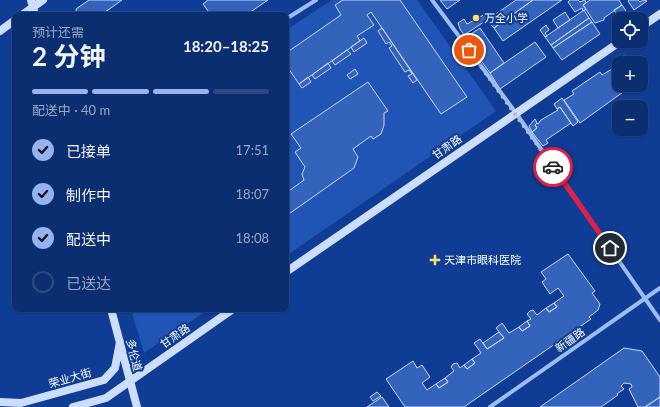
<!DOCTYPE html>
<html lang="zh">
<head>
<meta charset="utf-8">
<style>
  body { margin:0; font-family:Lato,"Noto Sans SC",sans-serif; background:#193a78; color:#f1f3f6; height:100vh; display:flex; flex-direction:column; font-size:15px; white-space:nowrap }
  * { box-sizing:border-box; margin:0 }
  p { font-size:13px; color:#9aa8c3 }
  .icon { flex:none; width:22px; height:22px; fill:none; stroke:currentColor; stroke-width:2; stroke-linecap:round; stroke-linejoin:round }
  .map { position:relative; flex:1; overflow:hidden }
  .side { position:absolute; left:12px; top:12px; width:277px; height:300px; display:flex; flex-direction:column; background:#0b2e70; border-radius:8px; box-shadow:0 1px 3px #0004,0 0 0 1px #2b4a83 }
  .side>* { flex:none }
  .controls { position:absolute; left:612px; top:12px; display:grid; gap:8px }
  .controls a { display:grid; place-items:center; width:36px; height:36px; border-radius:8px; background:#0b2e70; box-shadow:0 1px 3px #0004,0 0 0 1px #2b4a83; font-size:20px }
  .pin { position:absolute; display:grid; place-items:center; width:34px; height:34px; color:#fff; margin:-17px; border:2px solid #fff; border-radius:50%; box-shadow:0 1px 4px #0007 }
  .courier { position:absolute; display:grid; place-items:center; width:40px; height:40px; margin:-20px; border:3px solid #e11d48; border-radius:50%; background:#fff; color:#222; box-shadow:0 1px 5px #0007 }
  .headline em { font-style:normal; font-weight:700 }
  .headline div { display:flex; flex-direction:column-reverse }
  .headline { display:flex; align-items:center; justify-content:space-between; height:68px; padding:0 20px }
  h1 { font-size:26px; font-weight:700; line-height:30px }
  .bar { display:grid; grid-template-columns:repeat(4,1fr); gap:6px 4px; align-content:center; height:48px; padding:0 20px }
  .bar i { height:5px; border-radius:3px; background:#2b4a83 }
  .bar .current { background:#95b2f1 }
  .bar p { grid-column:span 4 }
  ol { padding:0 20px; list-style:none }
  li { display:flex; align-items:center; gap:12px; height:44px }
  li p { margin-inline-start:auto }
  li .icon { padding:4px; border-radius:50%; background:#95b2f1; color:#111; stroke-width:4 }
  li:last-child { color:#9aa8c3 }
  li i { width:22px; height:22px; border:2px solid #2b4a83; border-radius:50% }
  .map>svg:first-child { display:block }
  .green { fill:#2155b5 }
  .building { fill:#3463bc; stroke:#c5dafe }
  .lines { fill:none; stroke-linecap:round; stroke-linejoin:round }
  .street { stroke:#9dbcf4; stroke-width:4 }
  .secondary { stroke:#cdddfd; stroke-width:8 }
  .done { stroke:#abbbda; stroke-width:4; stroke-dasharray:0 7.2 }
  .route { stroke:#e11d48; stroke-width:5 }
  .poi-dot { fill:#ffe060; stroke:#0f3d95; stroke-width:1.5 }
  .labels { text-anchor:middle; stroke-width:4; stroke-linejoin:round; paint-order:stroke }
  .poi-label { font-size:11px; fill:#fff; stroke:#0f3d95; text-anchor:start }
  .street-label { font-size:11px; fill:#fff; stroke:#0f3d95 }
</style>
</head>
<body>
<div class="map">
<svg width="660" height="407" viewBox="0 0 660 407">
  <rect width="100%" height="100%" fill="#0f3d95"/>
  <!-- green -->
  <path class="green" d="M 332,0 L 417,0 L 496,111 L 286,256 L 286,30 Z
    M 131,309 L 209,309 L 144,353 Z"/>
  <!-- building -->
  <path class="building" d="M 89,0 L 122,0 L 101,15 L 77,15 L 76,9 Z
    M 208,0 L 268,0 L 246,15 L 211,15 L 203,4 Z
    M 343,0 L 400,0 L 467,97 L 441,114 L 371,12 L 367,15 L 374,25 L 357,36 L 360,41 L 299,84 L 286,65 L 286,53 L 341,15 L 335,5 Z
    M 440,0 L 460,0 L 447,9 Z
    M 516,0 L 533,0 L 494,28 L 487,20 L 464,35 L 460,29 L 458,23 L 464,19 L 467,24 L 487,13 L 490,18 Z
    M 533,0 L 562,0 L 503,41 L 494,28 Z
    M 570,0 L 578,0 L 580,2 L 585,0 L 586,3 L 583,5 L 586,9 L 583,11 L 582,8 L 575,12 L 568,2 Z
    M 590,0 L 619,0 L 622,5 L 604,18 L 604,20 L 595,23 L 583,5 Z
    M 629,0 L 638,0 L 640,2 L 643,0 L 647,1 L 634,10 L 628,1 Z
    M 622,5 L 628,14 L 618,22 L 614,17 L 617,15 L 614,10 Z
    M 584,10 L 589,18 L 551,45 L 545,37 Z
    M 565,12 L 570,20 L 558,28 L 553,20 Z
    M 589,18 L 592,22 L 553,48 L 551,45 Z
    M 592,22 L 600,34 L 562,60 L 553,48 Z
    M 546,25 L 549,30 L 545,33 L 547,36 L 545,37 L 540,30 Z
    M 382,28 L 417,80 L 413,83 L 408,76 L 412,74 L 409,70 L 405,72 L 389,48 L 392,46 L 389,42 L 386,44 L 378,31 Z
    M 480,28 L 504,63 L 490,73 L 465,38 Z
    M 364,38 L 367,43 L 354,52 L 351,47 Z
    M 535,42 L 546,57 L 500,89 L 490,73 Z
    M 347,50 L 351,54 L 335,65 L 332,61 Z
    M 625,55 L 631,63 L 620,63 L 619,59 Z
    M 328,63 L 331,68 L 315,79 L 312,75 Z
    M 619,64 L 619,79 L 612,69 Z
    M 355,69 L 358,74 L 350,79 L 347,75 Z
    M 612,69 L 619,79 L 619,85 L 623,85 L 626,90 L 580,123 L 564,100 L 574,94 L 572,91 L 600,72 L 602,75 Z
    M 308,77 L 311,82 L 302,88 L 299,84 Z
    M 368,82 L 388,111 L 384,113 L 384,125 L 381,134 L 373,139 L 371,136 L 353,149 L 358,157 L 354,168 L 286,216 L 286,193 L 304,180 L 302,174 L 305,167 L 295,152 L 301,148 L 291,134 Z
    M 562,98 L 578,122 L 573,126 L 560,107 L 557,109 L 554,104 Z
    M 560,107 L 571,123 L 546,140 L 548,143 L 543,146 L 532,132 L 537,128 L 535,125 L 537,123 L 538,124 L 541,120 L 558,110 L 557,109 Z
    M 535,119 L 537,123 L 535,125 L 537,128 L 532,132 L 529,126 Z
    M 568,254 L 595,291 L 592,293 L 600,304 L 598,310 L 589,317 L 591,319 L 464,407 L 405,407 L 386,379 L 413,361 L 417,368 L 422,365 L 430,377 L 422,383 L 427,390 L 436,384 L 439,388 L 448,382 L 445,378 L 454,371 L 451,367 L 453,364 L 457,363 L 460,368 L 464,365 L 467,369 L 475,363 L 472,359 L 481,353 L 474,343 L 480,339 L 487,349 L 504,338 L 496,328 L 502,323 L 509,333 L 519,327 L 522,331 L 530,326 L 527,321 L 531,319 L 527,314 L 530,311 L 533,310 L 537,315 L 546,308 L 549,312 L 557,307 L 554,303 L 564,296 L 558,288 L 550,294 L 542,282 L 546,279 L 541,272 Z
    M 554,303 L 557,307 L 549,312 L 546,308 Z
    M 527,321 L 530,326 L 522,331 L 519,327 Z
    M 499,332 L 504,338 L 487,349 L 483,343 Z
    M 624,348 L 642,351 L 660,377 L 660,397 L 645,407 L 638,407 L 629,389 L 632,387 L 631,384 L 624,383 L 621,386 L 624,389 L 617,394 L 618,395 L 601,407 L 540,407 Z
    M 472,359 L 475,363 L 467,369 L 464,365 Z
    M 445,378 L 448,382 L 439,388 L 436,384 Z
    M 377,392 L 381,396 L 373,401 L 370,397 Z
    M 382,397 L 389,407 L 367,407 Z
    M 660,397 L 660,407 L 645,407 Z"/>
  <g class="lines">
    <!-- street -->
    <path class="street" d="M 432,0 L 516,113 L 660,320
      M 286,19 L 316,0
      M 490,407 L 660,288"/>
    <!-- secondary -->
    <path class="secondary" d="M 31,0 L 35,15
      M 22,15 L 43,0
      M 641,27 L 660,14
      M 0,31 L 15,20
      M 286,272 L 621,41
      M 111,309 L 137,407
      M 0,402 L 21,403 L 104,380 L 115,368 L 120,342
      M 73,407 L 106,398 L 233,309"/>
  </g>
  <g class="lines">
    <!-- done -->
    <path class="done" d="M 469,50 L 553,167"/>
    <!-- route -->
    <path class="route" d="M 553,167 L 610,248"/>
  </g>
  <!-- markers -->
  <g class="poi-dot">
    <circle cx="476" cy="18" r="4"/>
    <path d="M433 254h4v4h4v4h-4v4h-4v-4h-4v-4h4z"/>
  </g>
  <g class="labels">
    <!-- poi labels -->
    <g class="poi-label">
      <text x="484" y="22">万全小学</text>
      <text x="444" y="264">天津市眼科医院</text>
    </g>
    <!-- street labels -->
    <g class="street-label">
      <text transform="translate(447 147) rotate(-35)" y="4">甘肃路</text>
      <text transform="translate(175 336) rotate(-35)" y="4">甘肃路</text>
      <text transform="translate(570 340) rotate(-35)" y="4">新疆路</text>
      <text transform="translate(134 355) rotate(76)" y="4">多伦道</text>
      <text transform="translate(70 378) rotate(-16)" y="4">荣业大街</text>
    </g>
  </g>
</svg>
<div class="controls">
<a><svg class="icon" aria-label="locate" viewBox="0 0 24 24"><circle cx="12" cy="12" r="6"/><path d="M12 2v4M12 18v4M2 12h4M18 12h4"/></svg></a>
<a>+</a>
<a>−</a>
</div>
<div class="pin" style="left:469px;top:50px;background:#ea580c"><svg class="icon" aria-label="bag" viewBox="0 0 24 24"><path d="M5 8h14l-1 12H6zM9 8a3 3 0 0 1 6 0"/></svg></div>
<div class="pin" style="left:610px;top:248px;background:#1f2937"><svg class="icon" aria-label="home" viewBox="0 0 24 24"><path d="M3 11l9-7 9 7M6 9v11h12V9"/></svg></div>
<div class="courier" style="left:553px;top:167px"><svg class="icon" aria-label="car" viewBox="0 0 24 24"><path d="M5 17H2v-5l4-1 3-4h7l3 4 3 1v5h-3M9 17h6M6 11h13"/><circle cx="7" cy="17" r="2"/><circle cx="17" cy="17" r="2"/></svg></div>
<section class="side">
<div class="headline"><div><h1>2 分钟</h1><p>预计还需</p></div><em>18:20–18:25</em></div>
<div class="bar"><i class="current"></i><i class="current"></i><i class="current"></i><i></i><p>配送中 · 40 m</p></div>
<ol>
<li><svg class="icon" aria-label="check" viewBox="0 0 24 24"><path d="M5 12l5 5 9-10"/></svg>已接单<p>17:51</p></li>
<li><svg class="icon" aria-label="check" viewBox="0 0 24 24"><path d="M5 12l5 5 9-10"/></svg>制作中<p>18:07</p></li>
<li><svg class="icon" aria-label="check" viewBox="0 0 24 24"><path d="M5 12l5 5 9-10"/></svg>配送中<p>18:08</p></li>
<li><i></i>已送达</li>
</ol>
</section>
</div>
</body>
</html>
